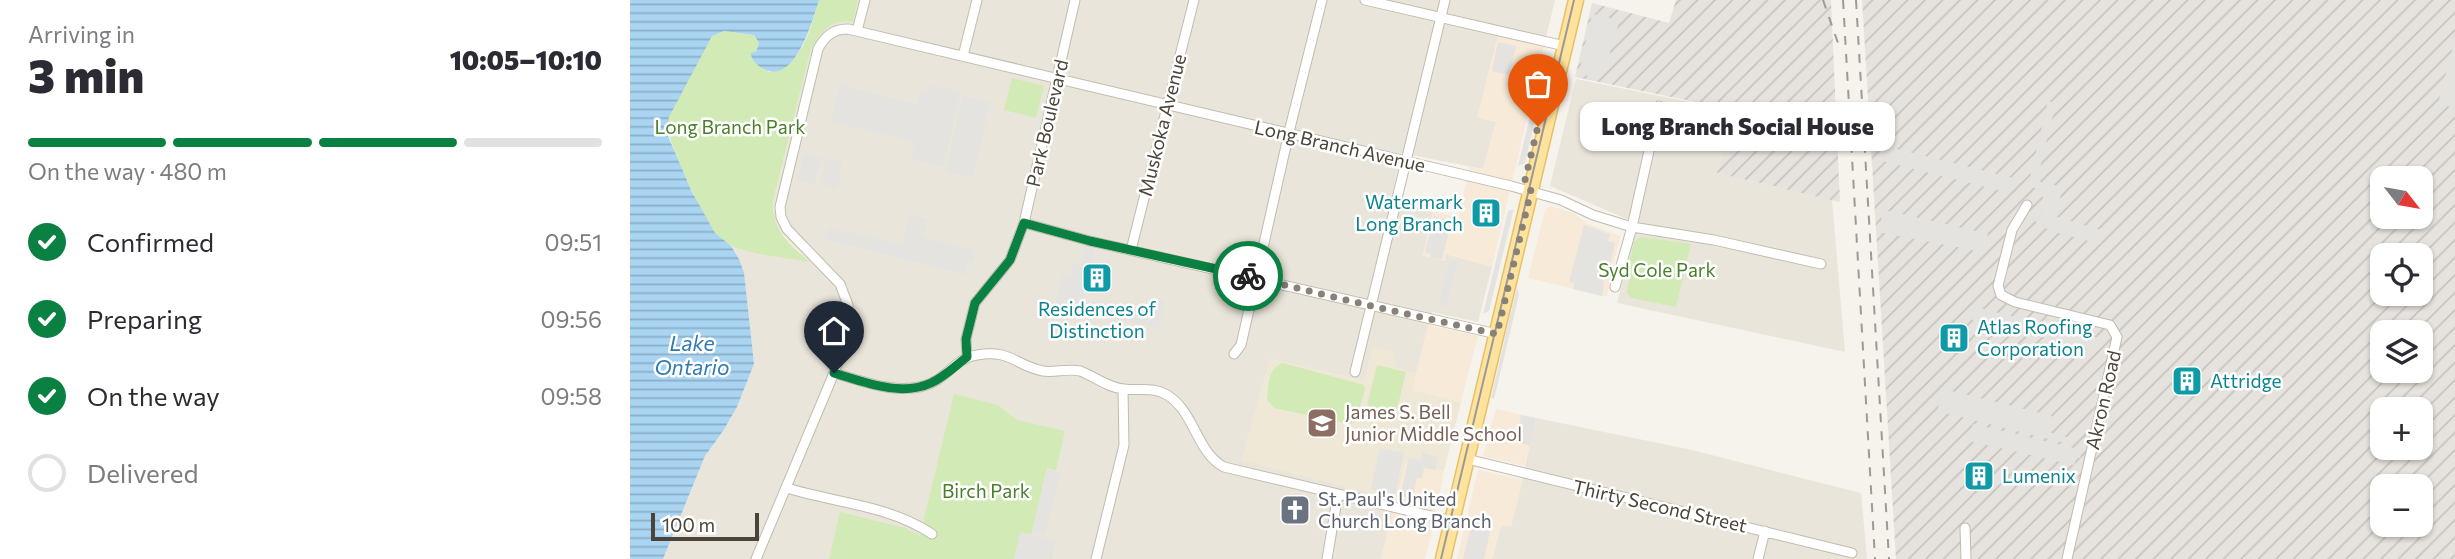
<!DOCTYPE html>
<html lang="en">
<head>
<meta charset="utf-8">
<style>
  body { margin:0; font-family:Commissioner,sans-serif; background:#f2f2f3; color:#2b2b33; height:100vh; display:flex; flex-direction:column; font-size:26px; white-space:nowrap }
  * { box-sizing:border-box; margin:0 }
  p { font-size:23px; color:#7c7c81 }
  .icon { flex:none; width:38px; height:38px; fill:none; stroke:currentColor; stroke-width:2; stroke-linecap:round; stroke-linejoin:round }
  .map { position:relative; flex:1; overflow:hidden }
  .sheet { display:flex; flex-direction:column; background:#fff; width:630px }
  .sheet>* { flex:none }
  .needle { width:46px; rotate:121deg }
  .buttons { position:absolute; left:1740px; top:166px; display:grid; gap:14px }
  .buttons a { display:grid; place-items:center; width:63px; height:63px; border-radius:14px; background:#fff; box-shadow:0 2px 5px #0004; font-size:35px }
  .scale { position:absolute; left:21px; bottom:18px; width:108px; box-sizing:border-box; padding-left:7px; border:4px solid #4b4439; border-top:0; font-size:19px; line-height:24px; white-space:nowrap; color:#4b4439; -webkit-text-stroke:5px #fff; paint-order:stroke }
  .pin { position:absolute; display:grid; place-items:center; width:60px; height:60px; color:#fff; margin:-72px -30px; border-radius:50% 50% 50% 0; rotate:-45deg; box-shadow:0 0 7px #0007 }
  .pin .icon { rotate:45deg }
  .courier { position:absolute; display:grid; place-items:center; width:70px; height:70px; margin:-35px; border:5px solid #0b8043; border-radius:50%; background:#fff; color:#222; box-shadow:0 2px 9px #0007 }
  .bubble { position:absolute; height:49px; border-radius:14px; background:#fff; box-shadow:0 2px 5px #0004; font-size:23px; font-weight:800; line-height:49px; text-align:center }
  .overview em { font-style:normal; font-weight:800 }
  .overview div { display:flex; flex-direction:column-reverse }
  .overview { display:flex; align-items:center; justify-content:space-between; height:119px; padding:0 28px }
  h1 { font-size:46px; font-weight:800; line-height:52px }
  .bar { display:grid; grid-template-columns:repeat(4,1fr); gap:10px 7px; align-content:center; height:84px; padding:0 28px }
  .bar i { height:9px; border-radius:5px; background:#e1e1e2 }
  .bar .on { background:#0b8043 }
  .bar p { grid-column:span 4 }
  ol { padding:0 28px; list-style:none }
  li { display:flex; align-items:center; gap:21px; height:77px }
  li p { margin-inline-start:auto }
  li .icon { padding:7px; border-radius:50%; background:#0b8043; color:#fff; stroke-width:4 }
  li:last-child { color:#7c7c81 }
  li i { width:38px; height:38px; border:4px solid #e1e1e2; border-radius:50% }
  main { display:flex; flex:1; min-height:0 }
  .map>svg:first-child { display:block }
  .residential { fill:#eae5da }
  .commercial { fill:#f7ead8 }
  .industrial { fill:url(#industrial-furrows); fill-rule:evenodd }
  .education { fill:#efe8d6 }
  .green { fill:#d2eab5 }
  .parking { fill:#e5e3e0 }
  .water { fill:url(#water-rules) }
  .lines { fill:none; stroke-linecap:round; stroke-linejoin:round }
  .minor-casing { stroke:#c2bbae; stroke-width:11 }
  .primary-casing { stroke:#e6c16a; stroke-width:17 }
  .minor { stroke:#fff; stroke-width:9 }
  .primary { stroke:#ffe39c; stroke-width:14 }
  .tram { stroke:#9a9a9a; stroke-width:2 }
  .rail { stroke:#9a9a9a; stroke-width:2; stroke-dasharray:9 9; stroke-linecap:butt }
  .done { stroke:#878178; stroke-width:7; stroke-dasharray:0 12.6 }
  .route { stroke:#0b8043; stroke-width:9 }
  .labels { text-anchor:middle; stroke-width:5; stroke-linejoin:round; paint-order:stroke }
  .street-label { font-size:19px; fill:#4b4439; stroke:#fff }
  .park-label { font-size:19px; fill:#4a7f2a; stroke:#fff }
  .culture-label { font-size:19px; fill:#0d838f; stroke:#fff; text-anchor:start }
  .education-label { font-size:19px; fill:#785e54; stroke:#fff; text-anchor:start }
  .worship-label { font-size:19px; fill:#5b616d; stroke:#fff; text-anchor:start }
  .water-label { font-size:21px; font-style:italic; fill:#2e7ab2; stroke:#fff }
</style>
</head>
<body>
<main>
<section class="sheet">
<div class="overview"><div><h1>3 min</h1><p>Arriving in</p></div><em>10:05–10:10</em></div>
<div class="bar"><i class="on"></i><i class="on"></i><i class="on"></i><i></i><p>On the way · 480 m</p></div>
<ol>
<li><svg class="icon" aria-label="check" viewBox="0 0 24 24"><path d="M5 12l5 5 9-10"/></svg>Confirmed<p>09:51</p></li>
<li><svg class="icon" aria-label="check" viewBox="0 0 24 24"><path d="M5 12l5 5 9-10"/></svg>Preparing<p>09:56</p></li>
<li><svg class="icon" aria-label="check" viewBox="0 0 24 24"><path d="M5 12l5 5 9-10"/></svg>On the way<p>09:58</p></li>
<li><i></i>Delivered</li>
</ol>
</section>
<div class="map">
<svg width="1825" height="559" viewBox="0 0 1825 559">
  <defs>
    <pattern id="industrial-furrows" width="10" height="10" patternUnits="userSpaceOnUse" patternTransform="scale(1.75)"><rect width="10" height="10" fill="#e6e2dd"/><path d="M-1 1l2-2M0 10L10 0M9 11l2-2" fill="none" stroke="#c7c3be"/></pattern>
    <pattern id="water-rules" width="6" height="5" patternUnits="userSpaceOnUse" patternTransform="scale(1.75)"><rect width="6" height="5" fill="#a9d4f2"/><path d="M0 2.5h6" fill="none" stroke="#8caec5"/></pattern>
  </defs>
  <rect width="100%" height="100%" fill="#f6f3ec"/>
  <!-- residential -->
  <path class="residential" d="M 228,0 L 925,0 L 915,42 L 852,102 L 847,117 L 866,122 L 853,169 L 771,153 L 761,200 L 803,211 L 793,256 L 816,254 L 862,267 L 848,322 L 802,312 L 786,374 L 768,369 L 743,347 L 735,381 L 640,359 L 612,460 L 766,499 L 751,559 L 33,559 L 75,456 L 93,431 L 107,407 L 124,364 L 109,259 L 101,246 L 179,261 L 149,231 L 144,221 L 143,201 L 180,53 L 186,40 L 195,28 L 206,22 L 223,21 Z
    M 946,79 L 1104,111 L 1087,173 L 1202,200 L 1215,352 L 987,303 L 1009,221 L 997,219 L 920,186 Z
    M 906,418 L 1062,450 L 1231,493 L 1237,559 L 862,559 L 871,525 L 881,526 Z"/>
  <!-- commercial -->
  <path class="commercial" d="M 869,31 L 915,42 L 862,267 L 816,254 L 815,261 L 793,256 L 803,211 L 828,217 L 840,167 L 853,169 L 866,122 L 847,117 Z
    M 920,206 L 943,213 L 959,224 L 990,236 L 977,297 L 898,278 L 915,211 Z
    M 798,325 L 848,336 L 831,402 L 782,390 Z
    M 866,409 L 906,418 L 894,466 L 853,456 Z
    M 774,462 L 814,471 L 803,527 L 795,559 L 751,559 Z
    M 848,470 L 893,480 L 881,527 L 870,525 L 862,559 L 827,559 Z"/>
  <!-- industrial -->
  <path class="industrial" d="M 1046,0 L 1201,0 L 1210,202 L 1087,173 L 1104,110 L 945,77 L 962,3 L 1039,23 Z
    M 1232,0 L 1825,0 L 1825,559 L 1266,559 ZM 1752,178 L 1790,178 L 1790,217 L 1752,217 ZM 1752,256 L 1790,256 L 1790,294 L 1752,294 ZM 1752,332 L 1790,332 L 1790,371 L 1752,371 ZM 1752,410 L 1790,410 L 1790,448 L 1752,448 ZM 1752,486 L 1790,486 L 1790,525 L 1752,525 Z"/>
  <!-- education -->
  <path class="education" d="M 743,347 L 762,351 L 768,369 L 786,374 L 783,390 L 831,402 L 814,471 L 775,463 L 766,499 L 612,460 L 640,359 L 735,381 Z"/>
  <!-- green -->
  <path class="green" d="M 189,0 L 228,0 L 223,22 C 199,19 189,33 180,53 L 143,201 C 142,232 158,242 180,262 C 154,257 107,254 88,238 C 79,231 36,137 37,126 C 38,109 71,50 82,36 L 94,31 L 124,35 L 129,43 L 126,52 L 120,54 L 139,72 C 172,69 181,26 189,0 Z
    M 382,78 L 414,86 L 406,118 L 374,110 Z
    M 1014,237 L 1061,244 L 1046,307 L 1001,298 L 997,293 L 1000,274 L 997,273 L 1004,242 L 1008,238 Z
    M 653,363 L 734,385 L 735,390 L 725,422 L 720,424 L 644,408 L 637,400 C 639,385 637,368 653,363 Z
    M 747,365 L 776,372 L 766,413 L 737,405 Z
    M 324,394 L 368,405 L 387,420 L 435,431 L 426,470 L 417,468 L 401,535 L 425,541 L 421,559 L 199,559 L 210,512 L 275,528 L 290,536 Z"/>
  <!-- parking -->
  <path class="parking" d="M 962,14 L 989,20 L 985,41 L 982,41 L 977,71 L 972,70 L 970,78 L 953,75 L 954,70 L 950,69 Z
    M 1825,39 L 1825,108 L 1808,104 Z
    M 868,42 L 886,46 L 879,75 L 862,71 Z
    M 918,64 L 895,163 L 888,166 L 912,67 Z
    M 210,82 L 217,83 L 217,87 L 287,104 L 290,92 L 296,93 L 298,84 L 331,92 L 313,167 L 281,159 L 284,142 L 200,122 Z
    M 333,96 L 360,102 L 343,178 L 315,172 Z
    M 1418,101 L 1426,103 L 1407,181 L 1432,187 L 1427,217 L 1474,231 L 1471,244 L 1420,231 L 1405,221 L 1413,213 L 1413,197 L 1407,189 L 1398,186 Z
    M 1255,146 L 1383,178 L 1380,193 L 1252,161 Z
    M 174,153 L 192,158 L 184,184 L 167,180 Z
    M 196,158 L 213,162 L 207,189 L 195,187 L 196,181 L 191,180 Z
    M 884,209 L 859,311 L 853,314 L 878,211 Z
    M 1250,209 L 1358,234 L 1353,252 L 1253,233 Z
    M 280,215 L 297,219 L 293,237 L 346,250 L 343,263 L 338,262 L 335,275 L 194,239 L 198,227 L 272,245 Z
    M 804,216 L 815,219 L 813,226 L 820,228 L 812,259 L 800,258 L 801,254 L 795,252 Z
    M 954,225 L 980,234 L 978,241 L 985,243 L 977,279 L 971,278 L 974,282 L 972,296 L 943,289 L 944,283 L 939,282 Z
    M 455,244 L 466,247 L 453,299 L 517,314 L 522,298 L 535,301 L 528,328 L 426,304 L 432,276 L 440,277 L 443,263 L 450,264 Z
    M 819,260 L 828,262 L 817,307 L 808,304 Z
    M 887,287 L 889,295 L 864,399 L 861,398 Z
    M 1345,307 L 1469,338 L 1466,350 L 1342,320 Z
    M 1313,389 L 1422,416 L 1418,432 L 1444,439 L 1443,445 L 1307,411 Z
    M 891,415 L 906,418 L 900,446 L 886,441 Z
    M 1343,424 L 1452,450 L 1450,458 L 1446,457 L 1444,466 L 1450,467 L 1445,490 L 1439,489 L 1444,465 L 1339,441 Z
    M 750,448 L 774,453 L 765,494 L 741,489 Z
    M 792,453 L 808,457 L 805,470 L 794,468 L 792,478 L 787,478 L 782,499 L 770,497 L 779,457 L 790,460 Z
    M 418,469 L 431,473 L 415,535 L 402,532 Z
    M 849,514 L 863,517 L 854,559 L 833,559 L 843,518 L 848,519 Z
    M 390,532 L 426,540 L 420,559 L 384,559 Z"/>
  <!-- water -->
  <path class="water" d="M 0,0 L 189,0 C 183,19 165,86 134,69 C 126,65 123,61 120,53 L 126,52 L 129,43 L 124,35 L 94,31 L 82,36 L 39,117 L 37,128 L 38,136 L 62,192 L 85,233 L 101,246 L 109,259 L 114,273 L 124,364 L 107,407 L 93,431 L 75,456 L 33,559 L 0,559 Z"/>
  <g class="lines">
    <!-- minor casing -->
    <g class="minor-casing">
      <path id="minor" d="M 735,0 L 935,46
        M 227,31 L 235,0
        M 333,56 L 347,0
        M 1397,205 L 1382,230 L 1368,286 L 1371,295 L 1385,302 L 1480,325 L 1487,337 L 1437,559
        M 394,223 L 460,241 L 867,334
        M 501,250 L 564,0
        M 985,287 L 1002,227 L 1029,106
        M 604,354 L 611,345 L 660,128 L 692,0
        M 337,357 L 336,339 L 345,303 L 380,260 L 394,223 L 445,0
        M 725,372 L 815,0
        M 204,373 C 236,382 276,399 307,380 C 321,371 330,357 347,355 C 381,349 386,366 413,371 C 425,373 437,368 450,371 C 464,376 478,388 494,389 C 507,391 518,387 531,392 C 565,406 564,451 594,467 L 822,521
        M 837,459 L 1222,553
        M 157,488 C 206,503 258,505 302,534
        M 1335,528 L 1336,559
        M 126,559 L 204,373 L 216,340 L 218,321 L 218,305 L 210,284 L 157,229 L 151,217 L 150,207 L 188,49 C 195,36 203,29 218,29 L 881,186 L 931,200 L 963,215 L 1002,227 L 1084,240 L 1191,264
        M 466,559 L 494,445 L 493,390
        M 697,559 L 708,494
        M 1128,559 L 1135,531"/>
    </g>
    <!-- primary casing -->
    <g class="primary-casing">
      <path id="primary" d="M 813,559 L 946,0"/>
    </g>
    <!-- minor -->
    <use href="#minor" class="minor"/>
    <!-- primary -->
    <use href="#primary" class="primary"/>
    <!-- tram -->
    <path class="tram" d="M 811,559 L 944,0"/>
    <!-- rail -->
    <path class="rail" d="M 1193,0 L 1208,43
      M 1213,0 L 1245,559
      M 1226,0 L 1259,559"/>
  </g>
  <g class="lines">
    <!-- done -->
    <path class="done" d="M 618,276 L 741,306 L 867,334 L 901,191 L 895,180 L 908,126"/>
    <!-- route -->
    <path class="route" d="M 204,373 C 234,382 271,397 301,383 C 314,377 325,366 337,357 L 336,339 L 345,303 L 380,260 L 394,223 L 460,241 L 618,276"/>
  </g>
  <!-- icons -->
  <defs>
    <g id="building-square" transform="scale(1.575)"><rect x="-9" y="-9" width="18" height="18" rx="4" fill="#0f9aa8" stroke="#fff"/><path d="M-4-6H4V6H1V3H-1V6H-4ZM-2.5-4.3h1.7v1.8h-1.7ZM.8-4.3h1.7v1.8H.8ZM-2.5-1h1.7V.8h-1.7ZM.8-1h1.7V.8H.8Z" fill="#fff"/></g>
    <g id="school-square" transform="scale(1.575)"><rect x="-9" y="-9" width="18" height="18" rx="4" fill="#8d6e63" stroke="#fff"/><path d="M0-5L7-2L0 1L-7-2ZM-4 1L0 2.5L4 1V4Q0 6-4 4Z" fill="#fff"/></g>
    <g id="church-square" transform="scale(1.575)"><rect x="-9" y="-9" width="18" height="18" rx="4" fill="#6b7280" stroke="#fff"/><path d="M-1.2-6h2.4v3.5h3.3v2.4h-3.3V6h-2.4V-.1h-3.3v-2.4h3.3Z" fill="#fff"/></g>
  </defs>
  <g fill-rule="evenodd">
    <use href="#building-square" x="856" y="213"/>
    <use href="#building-square" x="467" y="278"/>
    <use href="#building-square" x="1324" y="338"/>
    <use href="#building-square" x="1557" y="381"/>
    <use href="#school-square" x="692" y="423"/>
    <use href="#building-square" x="1349" y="476"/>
    <use href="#church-square" x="665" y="510"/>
  </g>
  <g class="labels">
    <!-- street labels -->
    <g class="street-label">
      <text transform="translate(417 123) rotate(-77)" y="7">Park Boulevard</text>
      <text transform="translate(532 125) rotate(-76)" y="7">Muskoka Avenue</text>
      <text transform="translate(710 146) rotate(13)" y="7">Long Branch Avenue</text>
      <text transform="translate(1473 400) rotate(-77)" y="7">Akron Road</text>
      <text transform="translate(1030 506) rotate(13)" y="7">Thirty Second Street</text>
    </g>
    <!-- park labels -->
    <g class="park-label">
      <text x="100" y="134">Long Branch Park</text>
      <text x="1027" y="277">Syd Cole Park</text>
      <text x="356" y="498">Birch Park</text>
    </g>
    <!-- culture labels -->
    <g class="culture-label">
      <text x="833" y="209" text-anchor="end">Watermark<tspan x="833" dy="22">Long Branch</tspan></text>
      <text x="467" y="316" text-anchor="middle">Residences of<tspan x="467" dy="22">Distinction</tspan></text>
      <text x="1347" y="334">Atlas Roofing<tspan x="1347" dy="22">Corporation</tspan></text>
      <text x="1580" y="388">Attridge</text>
      <text x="1372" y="483">Lumenix</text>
    </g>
    <!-- education labels -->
    <g class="education-label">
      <text x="715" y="419">James S. Bell<tspan x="715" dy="22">Junior Middle School</tspan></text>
    </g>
    <!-- worship labels -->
    <g class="worship-label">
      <text x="688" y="506">St. Paul's United<tspan x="688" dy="22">Church Long Branch</tspan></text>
    </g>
    <!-- water labels -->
    <g class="water-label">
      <text x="62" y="351">Lake<tspan x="62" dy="24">Ontario</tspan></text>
    </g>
  </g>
</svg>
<div class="buttons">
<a><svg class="needle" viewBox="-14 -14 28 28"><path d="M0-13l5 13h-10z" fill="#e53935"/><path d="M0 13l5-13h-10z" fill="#7c7c81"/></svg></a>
<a><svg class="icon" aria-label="locate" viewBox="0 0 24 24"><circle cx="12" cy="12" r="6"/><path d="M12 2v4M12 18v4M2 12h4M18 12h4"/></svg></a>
<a><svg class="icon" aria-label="layers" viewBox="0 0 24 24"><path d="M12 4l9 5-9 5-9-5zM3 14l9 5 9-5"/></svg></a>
<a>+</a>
<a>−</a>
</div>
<div class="scale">100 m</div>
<div class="pin" style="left:908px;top:126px;background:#ea580c"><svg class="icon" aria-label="bag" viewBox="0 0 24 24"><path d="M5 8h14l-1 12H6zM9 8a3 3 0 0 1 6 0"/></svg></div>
<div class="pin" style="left:204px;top:373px;background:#1f2937"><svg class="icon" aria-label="home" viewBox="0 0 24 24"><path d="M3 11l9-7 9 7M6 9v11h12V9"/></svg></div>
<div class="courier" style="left:618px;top:276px"><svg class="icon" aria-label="bike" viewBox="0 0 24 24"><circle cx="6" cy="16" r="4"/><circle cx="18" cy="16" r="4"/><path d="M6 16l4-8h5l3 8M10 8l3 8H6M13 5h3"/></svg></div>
<div class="bubble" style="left:950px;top:102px;width:315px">Long Branch Social House</div>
</div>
</main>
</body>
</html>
